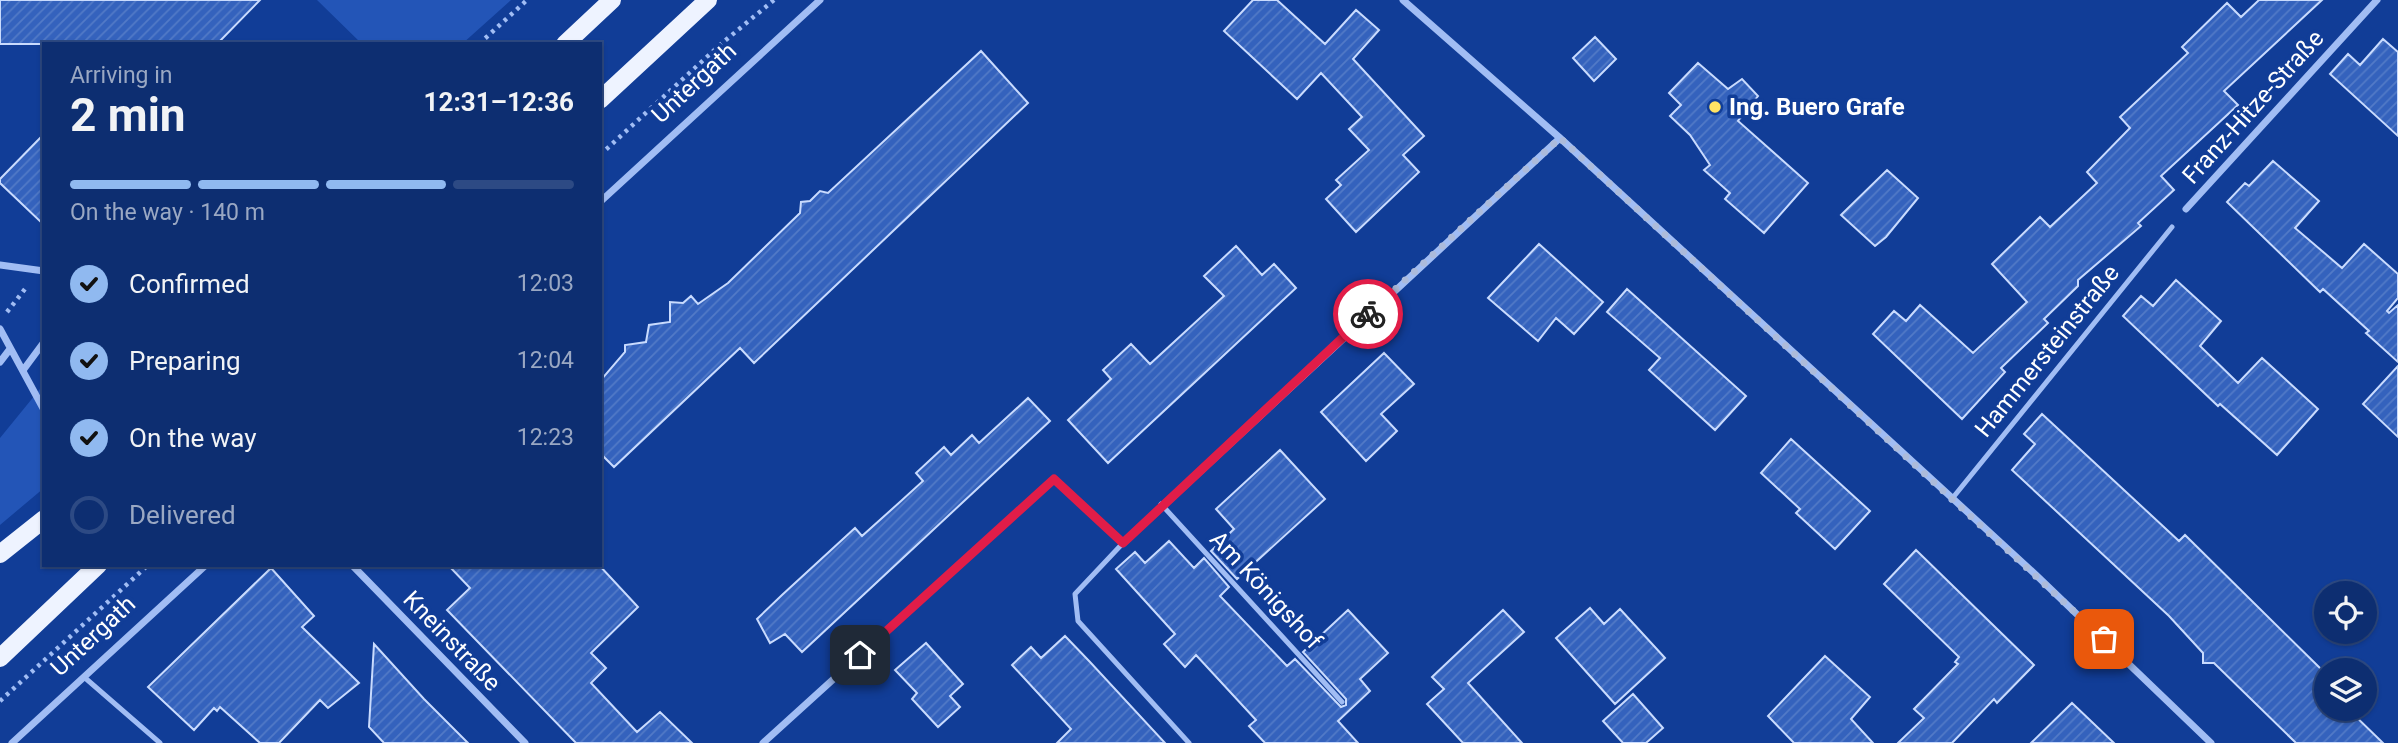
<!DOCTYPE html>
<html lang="en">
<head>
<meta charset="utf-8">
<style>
  body { margin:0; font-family:Roboto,sans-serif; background:#163676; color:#f1f3f6; height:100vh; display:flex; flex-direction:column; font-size:26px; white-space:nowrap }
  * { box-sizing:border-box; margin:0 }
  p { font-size:23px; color:#9aa8c3 }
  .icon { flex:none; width:38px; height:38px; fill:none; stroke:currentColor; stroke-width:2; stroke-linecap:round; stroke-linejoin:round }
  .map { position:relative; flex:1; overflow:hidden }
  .drawer { position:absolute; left:42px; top:42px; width:560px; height:525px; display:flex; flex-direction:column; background:#0d2e71; border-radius:0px; box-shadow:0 2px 5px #0004,0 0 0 2px #2d4a84 }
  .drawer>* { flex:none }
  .fabs { position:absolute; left:2314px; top:581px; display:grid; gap:14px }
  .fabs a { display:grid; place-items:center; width:63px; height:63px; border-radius:50%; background:#0d2e71; box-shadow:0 2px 5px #0004,0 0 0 2px #2d4a84; font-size:35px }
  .pin { position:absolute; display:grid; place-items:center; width:60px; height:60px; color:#fff; margin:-30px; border-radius:14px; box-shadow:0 4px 10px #0006 }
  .courier { position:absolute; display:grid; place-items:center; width:70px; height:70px; margin:-35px; border:5px solid #e11d48; border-radius:50%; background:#fff; color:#222; box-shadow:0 2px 9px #0007 }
  .head em { font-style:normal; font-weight:700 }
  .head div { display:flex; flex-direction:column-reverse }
  .head { display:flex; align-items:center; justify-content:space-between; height:119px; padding:0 28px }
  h1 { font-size:46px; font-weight:700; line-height:52px }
  .bar { display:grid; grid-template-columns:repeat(4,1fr); gap:10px 7px; align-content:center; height:84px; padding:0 28px }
  .bar i { height:9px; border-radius:5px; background:#2d4a84 }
  .bar .active { background:#90b9f0 }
  .bar p { grid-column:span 4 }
  ol { padding:0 28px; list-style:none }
  li { display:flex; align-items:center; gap:21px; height:77px }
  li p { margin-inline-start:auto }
  li .icon { padding:7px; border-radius:50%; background:#90b9f0; color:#111; stroke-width:4 }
  li:last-child { color:#9aa8c3 }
  li i { width:38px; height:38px; border:4px solid #2d4a84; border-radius:50% }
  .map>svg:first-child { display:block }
  .green { fill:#2355b7 }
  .building { fill:url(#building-hatch); stroke:#c9dbfe; stroke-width:2 }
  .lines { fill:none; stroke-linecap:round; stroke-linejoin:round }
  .path { stroke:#a1bdf4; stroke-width:4.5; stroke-dasharray:3.5 5; stroke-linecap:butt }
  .service { stroke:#a1bdf4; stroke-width:5 }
  .minor { stroke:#a1bdf4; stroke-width:7 }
  .primary { stroke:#eef3ff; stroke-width:18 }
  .done { stroke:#acbbdb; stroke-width:7; stroke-dasharray:0 12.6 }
  .route { stroke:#e11d48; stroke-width:9 }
  .poi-dot { fill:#ffe364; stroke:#113d97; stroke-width:2.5 }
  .labels { text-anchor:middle; stroke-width:7; stroke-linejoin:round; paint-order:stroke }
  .street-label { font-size:24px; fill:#fff; stroke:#113d97 }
  .poi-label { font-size:24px; font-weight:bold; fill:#fff; stroke:#113d97; text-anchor:start }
</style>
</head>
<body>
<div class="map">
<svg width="2398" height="743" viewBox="0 0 2398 743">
  <defs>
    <pattern id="building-hatch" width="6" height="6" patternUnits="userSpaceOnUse" patternTransform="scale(1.75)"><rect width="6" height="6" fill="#3462bd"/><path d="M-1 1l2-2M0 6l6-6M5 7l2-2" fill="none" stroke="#527ac7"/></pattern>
  </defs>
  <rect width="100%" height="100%" fill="#113d97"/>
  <!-- green -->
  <path class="green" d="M 317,0 L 511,0 L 462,44 L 362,44 Z
    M 44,384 L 44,488 L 0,525 L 0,438 Z"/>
  <!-- building -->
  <path class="building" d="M 0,0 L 260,0 L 217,44 L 0,44 Z
    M 1253,0 L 1277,0 L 1325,44 L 1356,10 L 1379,30 L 1353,59 L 1424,136 L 1403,155 L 1419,172 L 1356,232 L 1326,199 L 1341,185 L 1336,180 L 1369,150 L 1349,129 L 1362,117 L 1321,73 L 1297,99 L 1224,31 Z
    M 2259,0 L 2322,0 L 2224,91 L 2238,105 L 2161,176 L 2174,190 L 2138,223 L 2141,226 L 2078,280 L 2078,286 L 2044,319 L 2048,323 L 2001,368 L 2005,372 L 1962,419 L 1873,334 L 1894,311 L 1906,321 L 1920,305 L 1973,353 L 2027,302 L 1992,264 L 2040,217 L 2050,227 L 2097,183 L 2087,172 L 2130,128 L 2120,117 L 2188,53 L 2182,47 L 2227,3 L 2241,17 Z
    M 1595,37 L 1616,59 L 1594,81 L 1573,58 Z
    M 2383,39 L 2398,52 L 2398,136 L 2330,74 L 2348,54 L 2360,65 Z
    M 981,51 L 1028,103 L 754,363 L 740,348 L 614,467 L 600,453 L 600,381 L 625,352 L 625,345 L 646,342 L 649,325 L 670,322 L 670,302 L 683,303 L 691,296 L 698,304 L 728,283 L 800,213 L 801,202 L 810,201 L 820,191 L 828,193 Z
    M 1698,63 L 1728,89 L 1742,79 L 1758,96 L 1738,121 L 1808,183 L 1764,233 L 1725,199 L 1730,193 L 1704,170 L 1710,165 L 1690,135 L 1670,116 L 1681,105 L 1669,93 Z
    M 44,134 L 44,225 L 0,183 L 0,179 Z
    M 2273,161 L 2319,201 L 2295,228 L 2342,268 L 2364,244 L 2398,274 L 2398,298 L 2387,311 L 2389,313 L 2398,305 L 2398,362 L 2366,333 L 2369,331 L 2323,289 L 2320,292 L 2227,202 L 2245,183 L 2249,186 Z
    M 1887,170 L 1918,198 L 1886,237 L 1875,246 L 1841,215 Z
    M 1539,244 L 1603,302 L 1574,334 L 1556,318 L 1538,341 L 1488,298 Z
    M 1236,246 L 1262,275 L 1274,264 L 1296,288 L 1108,463 L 1068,420 L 1111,379 L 1103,370 L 1131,344 L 1150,364 L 1224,296 L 1204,276 Z
    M 2176,280 L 2221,321 L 2200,346 L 2238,383 L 2262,358 L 2318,409 L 2277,455 L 2220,404 L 2218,406 L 2123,316 L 2141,296 L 2153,306 Z
    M 1627,289 L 1746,396 L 1715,430 L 1649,370 L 1660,358 L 1607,312 Z
    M 1384,353 L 1414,384 L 1381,414 L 1397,431 L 1366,461 L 1321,412 Z
    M 2398,366 L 2398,437 L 2363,404 Z
    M 1028,398 L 1050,421 L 802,652 L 785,634 L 770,643 L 757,619 L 782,595 L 855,528 L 862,536 L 901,501 L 923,481 L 916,473 L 944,447 L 951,455 L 972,435 L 979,443 Z
    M 2042,414 L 2179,541 L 2185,535 L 2326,674 L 2326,709 L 2348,709 L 2383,743 L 2296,743 L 2214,663 L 2203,663 L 2203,653 L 2169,616 L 2012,470 L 2035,444 L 2024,434 Z
    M 1791,439 L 1870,511 L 1835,549 L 1796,513 L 1800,509 L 1761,473 Z
    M 1280,450 L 1325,499 L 1237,579 L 1211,551 L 1234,529 L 1216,509 Z
    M 1169,541 L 1194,568 L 1204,558 L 1229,587 L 1220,596 L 1287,666 L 1295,659 L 1341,707 L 1346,705 L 1346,699 L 1303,652 L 1348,610 L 1388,653 L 1360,679 L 1370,691 L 1338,721 L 1358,743 L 1265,743 L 1249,726 L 1256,720 L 1196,655 L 1185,667 L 1164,644 L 1175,634 L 1116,569 L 1135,552 L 1145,563 Z
    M 1916,550 L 2034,665 L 1997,703 L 1994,699 L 1952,743 L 1898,743 L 1924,718 L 1914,709 L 1958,664 L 1955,662 L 1959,657 L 1884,584 Z
    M 448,565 L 599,565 L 638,607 L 591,653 L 606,668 L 591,683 L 637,732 L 660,712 L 692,743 L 576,743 L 447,610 L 470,588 Z
    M 271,568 L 314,616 L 302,627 L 359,683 L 328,708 L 320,700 L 279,743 L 260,743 L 220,707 L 217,711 L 214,708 L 194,730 L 148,687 Z
    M 1590,608 L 1604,624 L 1620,609 L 1665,658 L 1615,704 L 1556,638 Z
    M 1503,610 L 1524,632 L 1468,683 L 1522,743 L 1463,743 L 1427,704 L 1444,689 L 1432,677 Z
    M 1065,636 L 1090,662 L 1165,743 L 1057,743 L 1071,729 L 1012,665 L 1031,647 L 1041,658 Z
    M 926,643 L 963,684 L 950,696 L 960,707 L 938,727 L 912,699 L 917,693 L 895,670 Z
    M 374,644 L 424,699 L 468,743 L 384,743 L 369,727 Z
    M 1825,656 L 1870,697 L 1851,719 L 1873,743 L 1794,743 L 1768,716 Z
    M 1633,694 L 1663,728 L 1646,743 L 1623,743 L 1603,721 Z
    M 2072,703 L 2114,743 L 2031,743 Z"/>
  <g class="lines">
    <!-- path -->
    <path class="path" d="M 479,44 L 527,0
      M 600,155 L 721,44 L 774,0
      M 7,312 L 25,289
      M 0,701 L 148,565"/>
    <!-- service -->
    <path class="service" d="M 1951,500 L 2172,227
      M 1161,504 L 1342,702
      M 1123,543 L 1075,594 L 1078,621 L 1189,743
      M 84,677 L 160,743"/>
    <!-- minor -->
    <path class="minor" d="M 1403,0 L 1560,138 L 2036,575 L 2211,743
      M 600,202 L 820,0
      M 2186,209 L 2377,0
      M 0,265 L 44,271
      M 0,329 L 44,410
      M 0,362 L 10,349
      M 24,369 L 44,342
      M 352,565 L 525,743
      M 12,743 L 206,565
      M 763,743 L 1054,479 L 1123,543 L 1560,138"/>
    <!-- primary -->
    <path class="primary" d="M 565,44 L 612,0
      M 600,100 L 708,0
      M 0,554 L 44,519
      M 0,658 L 98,565"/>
  </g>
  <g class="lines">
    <!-- done -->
    <path class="done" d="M 1368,314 L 1560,138 L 2104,639"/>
    <!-- route -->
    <path class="route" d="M 860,655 L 1054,479 L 1123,543 L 1368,314"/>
  </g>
  <!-- markers -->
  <circle class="poi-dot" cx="1715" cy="107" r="7"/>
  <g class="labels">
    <!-- street labels -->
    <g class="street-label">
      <text transform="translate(694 83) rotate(-43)" y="8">Untergath</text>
      <text transform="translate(2253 107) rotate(-48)" y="8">Franz-Hitze-Straße</text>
      <text transform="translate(2047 351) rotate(-51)" y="8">Hammersteinstraße</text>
      <text transform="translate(1266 590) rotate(47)" y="8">Am Königshof</text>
      <text transform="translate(93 636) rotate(-43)" y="8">Untergath</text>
      <text transform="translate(452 641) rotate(46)" y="8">Kneinstraße</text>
    </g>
    <!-- poi labels -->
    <g class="poi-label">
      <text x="1729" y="115">Ing. Buero Grafe</text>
    </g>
  </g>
</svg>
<div class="fabs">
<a><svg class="icon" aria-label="locate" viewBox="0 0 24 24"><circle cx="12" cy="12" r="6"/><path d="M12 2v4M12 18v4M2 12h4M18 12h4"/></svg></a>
<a><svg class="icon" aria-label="layers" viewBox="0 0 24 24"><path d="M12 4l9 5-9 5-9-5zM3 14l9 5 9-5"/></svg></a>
</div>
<div class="pin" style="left:2104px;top:639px;background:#ea580c"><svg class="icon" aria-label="bag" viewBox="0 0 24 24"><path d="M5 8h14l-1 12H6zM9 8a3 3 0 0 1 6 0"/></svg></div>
<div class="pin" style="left:860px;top:655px;background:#1f2937"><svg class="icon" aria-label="home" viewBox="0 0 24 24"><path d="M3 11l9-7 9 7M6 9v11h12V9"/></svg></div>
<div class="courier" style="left:1368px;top:314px"><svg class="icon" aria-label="bike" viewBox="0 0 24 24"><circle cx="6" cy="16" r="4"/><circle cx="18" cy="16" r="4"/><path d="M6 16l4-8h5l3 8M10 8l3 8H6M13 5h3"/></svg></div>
<section class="drawer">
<div class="head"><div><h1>2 min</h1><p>Arriving in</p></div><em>12:31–12:36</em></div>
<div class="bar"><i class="active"></i><i class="active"></i><i class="active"></i><i></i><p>On the way · 140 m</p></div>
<ol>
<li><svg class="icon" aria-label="check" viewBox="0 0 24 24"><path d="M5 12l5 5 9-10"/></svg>Confirmed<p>12:03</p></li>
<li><svg class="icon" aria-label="check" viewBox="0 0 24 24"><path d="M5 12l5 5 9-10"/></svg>Preparing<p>12:04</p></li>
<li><svg class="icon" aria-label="check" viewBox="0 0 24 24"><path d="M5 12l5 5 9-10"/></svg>On the way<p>12:23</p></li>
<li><i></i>Delivered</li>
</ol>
</section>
</div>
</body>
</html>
